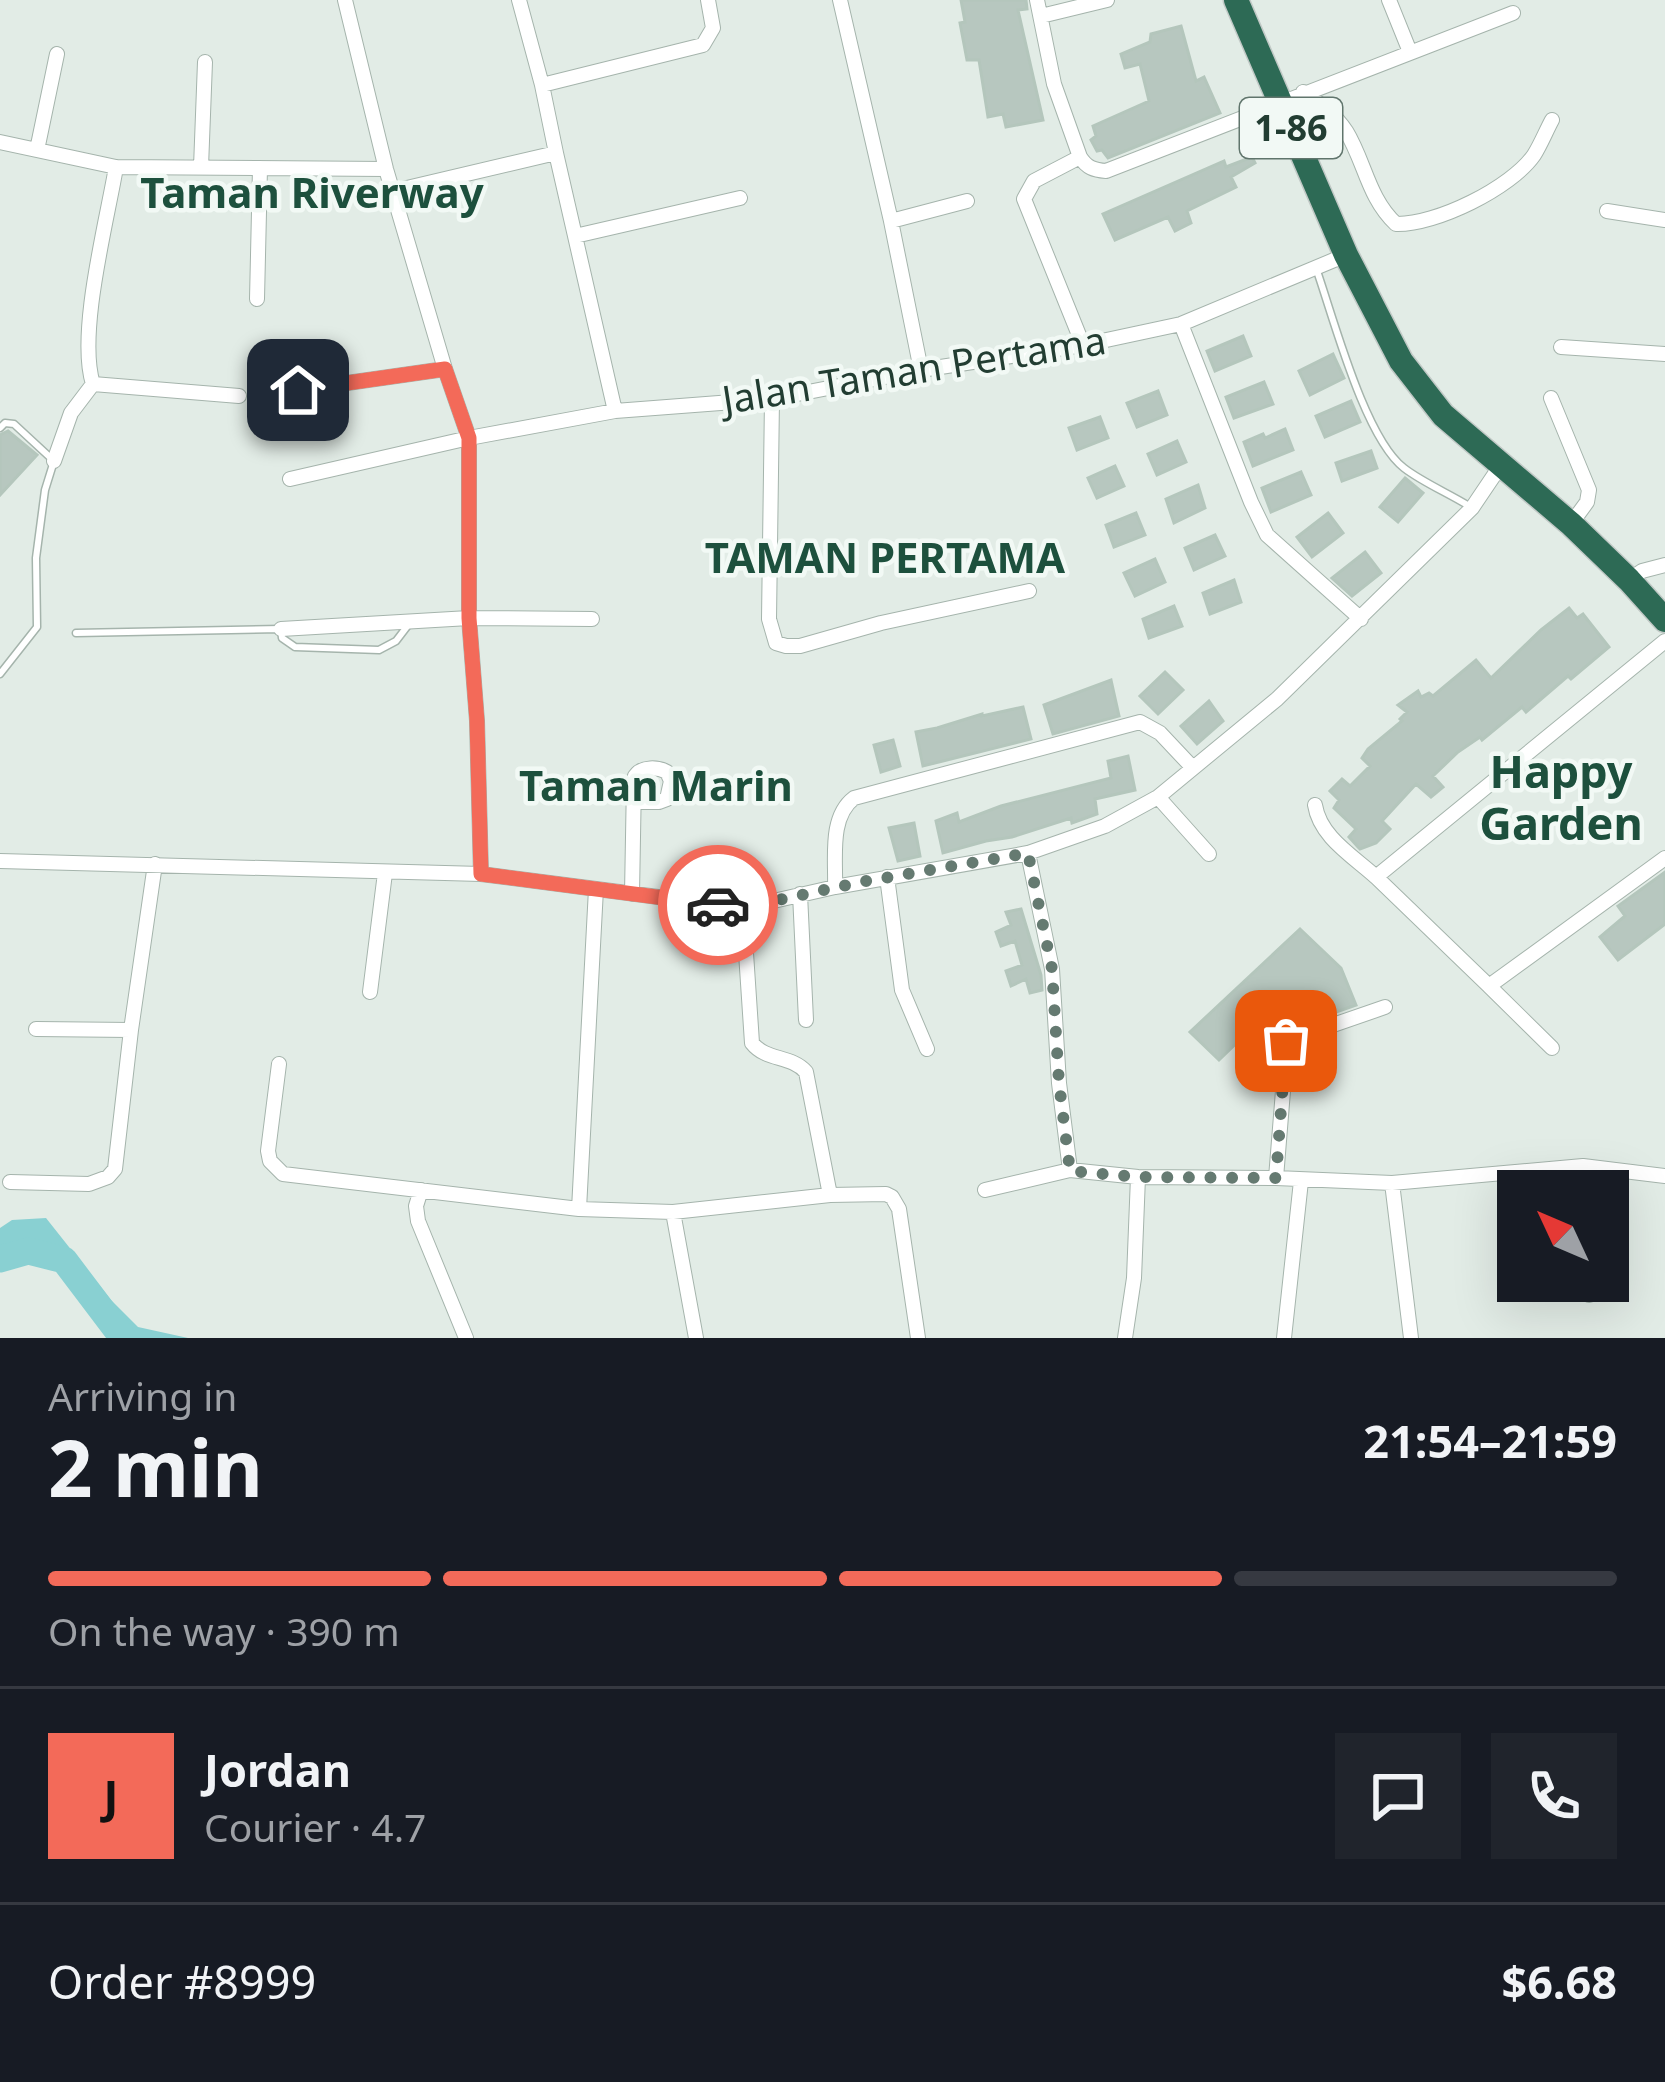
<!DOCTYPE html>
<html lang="en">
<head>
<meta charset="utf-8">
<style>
  body { margin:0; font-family:"Noto Sans",sans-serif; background:#20242c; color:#f1f3f6; height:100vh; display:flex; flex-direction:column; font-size:45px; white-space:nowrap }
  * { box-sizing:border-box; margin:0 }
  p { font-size:39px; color:#9ea1a6 }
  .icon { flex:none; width:66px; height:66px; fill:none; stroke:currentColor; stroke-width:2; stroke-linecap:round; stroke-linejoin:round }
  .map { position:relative; height:1338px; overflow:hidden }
  .drawer { display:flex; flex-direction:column; background:#171b24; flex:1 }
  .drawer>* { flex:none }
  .needle { width:78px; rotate:314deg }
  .controls { position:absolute; left:1497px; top:1170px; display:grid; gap:24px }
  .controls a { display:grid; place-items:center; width:132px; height:132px; border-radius:0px; background:#171b24; box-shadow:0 12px 48px #0002; font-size:60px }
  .pin { position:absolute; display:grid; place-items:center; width:102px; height:102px; color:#fff; margin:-51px; border-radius:24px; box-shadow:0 6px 18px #0006 }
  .courier { position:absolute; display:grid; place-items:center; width:120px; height:120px; margin:-60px; border:9px solid #f36a59; border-radius:50%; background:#fff; color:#222; box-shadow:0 3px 15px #0007 }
  .overview em { font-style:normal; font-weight:700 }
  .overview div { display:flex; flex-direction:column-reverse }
  .overview { display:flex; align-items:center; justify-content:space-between; height:204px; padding:0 48px }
  h1 { font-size:78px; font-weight:700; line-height:90px }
  .bar { display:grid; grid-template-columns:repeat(4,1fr); gap:18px 12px; align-content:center; height:144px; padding:0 48px }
  .bar i { height:15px; border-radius:9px; background:#363941 }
  .bar .current { background:#f36a59 }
  .bar p { grid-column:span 4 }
  .line { display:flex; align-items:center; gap:30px; padding:0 48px; border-top:3px solid #363941 }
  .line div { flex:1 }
  .round { display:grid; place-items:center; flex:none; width:126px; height:126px; border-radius:0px; background:#20242c }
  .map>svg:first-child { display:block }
  .water { fill:#89d0d2 }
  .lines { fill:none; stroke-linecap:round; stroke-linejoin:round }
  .river { stroke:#89d0d2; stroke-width:27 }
  .building { fill:#b7c7bf; stroke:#b4c6bc; stroke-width:3 }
  .lane-casing { stroke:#a5b4ac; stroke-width:9 }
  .street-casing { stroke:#a5b4ac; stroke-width:16 }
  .highway-casing { stroke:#c1c9c6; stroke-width:27 }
  .lane { stroke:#fff; stroke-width:6 }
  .street { stroke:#fff; stroke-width:14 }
  .highway { stroke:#2d6a55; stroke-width:24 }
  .done { stroke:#657a71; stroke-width:12; stroke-dasharray:0 21.6 }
  .route { stroke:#f36a59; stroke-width:15 }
  .labels { text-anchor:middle; stroke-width:9; stroke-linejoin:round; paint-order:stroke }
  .shield { fill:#f2f9f5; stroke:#60756c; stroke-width:3 }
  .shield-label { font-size:36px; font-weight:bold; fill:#223d32 }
  .street-label { font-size:39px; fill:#223d32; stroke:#f2f9f5 }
  .neighbourhood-label { font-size:42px; font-weight:bold; fill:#1d503d; stroke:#f2f9f5 }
  .quarter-label { font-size:45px; font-weight:bold; fill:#1d503d; stroke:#f2f9f5 }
</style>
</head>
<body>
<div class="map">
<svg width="1665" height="1338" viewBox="0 0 1665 1338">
  <rect width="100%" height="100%" fill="#e2ece6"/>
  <!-- water -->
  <path class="water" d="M 46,1218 L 111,1300 L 138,1327 L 188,1338 L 131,1338 L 108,1326 L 49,1250 L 30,1240 L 0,1250 L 0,1228 L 12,1220 Z"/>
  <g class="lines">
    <!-- river -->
    <path class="river" d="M 0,1259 L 28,1251 L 64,1260 L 123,1338"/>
  </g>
  <!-- building -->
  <path class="building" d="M 961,0 L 1026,0 L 1027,9 L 1018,10 L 1043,120 L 1006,127 L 1003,114 L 988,117 L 979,60 L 967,60 L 960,23 L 965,22 Z
    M 1181,26 L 1196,81 L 1204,77 L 1220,113 L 1108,158 L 1102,150 L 1097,151 L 1091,140 L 1096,136 L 1093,126 L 1149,101 L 1140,64 L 1125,68 L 1121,54 L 1150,42 L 1151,34 Z
    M 1252,157 L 1255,163 L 1231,177 L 1236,187 L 1187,211 L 1191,223 L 1175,231 L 1168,217 L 1115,240 L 1103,214 L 1224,161 L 1226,167 Z
    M 1243,336 L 1251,356 L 1215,371 L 1207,351 Z
    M 1333,354 L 1344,378 L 1310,395 L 1299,371 Z
    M 1264,382 L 1273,404 L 1234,418 L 1226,397 Z
    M 1158,391 L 1167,415 L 1137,427 L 1127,403 Z
    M 1351,401 L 1360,422 L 1325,437 L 1316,416 Z
    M 1100,417 L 1108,438 L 1077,450 L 1069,428 Z
    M 1285,429 L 1293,450 L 1253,466 L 1244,442 L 1263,434 L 1265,438 Z
    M 8,431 L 37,455 L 0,495 L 0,435 Z
    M 1177,441 L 1186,462 L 1157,475 L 1148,454 Z
    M 1371,451 L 1377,468 L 1342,481 L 1336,463 Z
    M 1115,466 L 1124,486 L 1097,498 L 1088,478 Z
    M 1301,472 L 1311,495 L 1271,512 L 1262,488 Z
    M 1405,478 L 1423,493 L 1398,522 L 1380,507 Z
    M 1198,485 L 1205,508 L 1174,523 L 1166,499 Z
    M 1136,513 L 1145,535 L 1114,547 L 1106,525 Z
    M 1328,513 L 1343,533 L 1312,557 L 1297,537 Z
    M 1215,535 L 1225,556 L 1194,570 L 1185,548 Z
    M 1365,552 L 1381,573 L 1352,596 L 1332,578 Z
    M 1155,559 L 1165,582 L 1135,596 L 1124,573 Z
    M 1234,580 L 1241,602 L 1210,614 L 1203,593 Z
    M 1174,606 L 1182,626 L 1149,638 L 1143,619 Z
    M 1569,608 L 1577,618 L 1583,614 L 1609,647 L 1571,679 L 1568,676 L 1526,712 L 1522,707 L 1482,740 L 1480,737 L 1458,752 L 1433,776 L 1443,787 L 1431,797 L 1416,784 L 1382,821 L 1390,829 L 1376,843 L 1360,849 L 1358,847 L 1349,837 L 1356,829 L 1334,808 L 1339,800 L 1330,791 L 1342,779 L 1350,786 L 1370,766 L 1362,758 L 1368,749 L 1402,721 L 1400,719 L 1407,712 L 1398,705 L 1418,691 L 1421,697 L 1429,693 L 1433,696 L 1476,660 L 1491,678 L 1541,630 Z
    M 1165,672 L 1183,690 L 1158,714 L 1140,696 Z
    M 1111,680 L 1119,716 L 1053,734 L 1044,705 Z
    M 1209,701 L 1223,721 L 1197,744 L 1181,726 Z
    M 1023,707 L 1031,739 L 923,766 L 916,732 L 937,728 L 982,714 L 982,716 Z
    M 893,740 L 900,766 L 881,772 L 874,745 Z
    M 1128,756 L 1135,790 L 1095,799 L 1097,814 L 1072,823 L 1071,818 L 1012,837 L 986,841 L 943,853 L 936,821 L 957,813 L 959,822 L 1001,806 L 1111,778 L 1108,761 Z
    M 914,823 L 920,856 L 898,861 L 889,828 Z
    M 1665,872 L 1665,924 L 1618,960 L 1600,937 L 1625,916 L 1618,906 Z
    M 1021,909 L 1041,975 L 1042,990 L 1030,993 L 1026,979 L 1011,986 L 1006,971 L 1022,965 L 1015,941 L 1001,946 L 996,932 L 1011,925 L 1006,912 Z
    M 1300,929 L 1341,968 L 1356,1005 L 1305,1023 L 1283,998 L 1219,1060 L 1190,1032 Z"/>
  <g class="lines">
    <!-- lane casing -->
    <g class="lane-casing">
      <path id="lane" d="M 1317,271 C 1334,320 1365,438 1404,468 C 1422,482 1448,493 1469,506
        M 0,428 L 5,423 L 14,424 L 54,461 L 45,490 L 36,558 L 37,627 L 0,674
        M 76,633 L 281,629 L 282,638 L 295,647 L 379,650 L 396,641 L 409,624"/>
    </g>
    <!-- street casing -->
    <g class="street-casing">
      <path id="street" d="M 345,0 L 386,169 L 445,369 L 469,438 L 469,618 L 477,721 L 481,874
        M 519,0 L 542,85 L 556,153
        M 840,0 L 891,221 L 921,370
        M 1037,0 L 1054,84 L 1080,157 C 1087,168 1094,170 1106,171 L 1513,13
        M 1389,0 L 1410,52
        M 1041,16 L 1107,0
        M 542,85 L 703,45 L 713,28 L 708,0
        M 1303,92 C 1319,103 1335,114 1346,131 C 1365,162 1368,198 1396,224 C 1436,225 1511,188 1534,155 C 1541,144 1546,131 1552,120
        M 0,142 L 116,167 L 386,169
        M 37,150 L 57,54
        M 1080,157 L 1034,181 L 1024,199 L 1083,345
        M 201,167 L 205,62
        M 394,191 L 556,153 L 575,236
        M 1607,211 L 1665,220
        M 891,221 L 967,201
        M 257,299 L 260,168
        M 1181,324 L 1251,502 L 1267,535 L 1361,619
        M 1561,347 L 1665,354
        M 93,384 L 239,396
        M 298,390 L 445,369
        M 1551,398 L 1589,490 L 1587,502 L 1571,524
        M 772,399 L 769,619 L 776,643 L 786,646 L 800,646 L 881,623 L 1029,591
        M 615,411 L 575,236 L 740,198
        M 54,461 L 71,413 L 93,384 C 77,334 107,221 116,167
        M 290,479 L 469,438 L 615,411 L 772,399 L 921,370 L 1083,345 L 1181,324 L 1346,255
        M 1629,580 L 1642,571 L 1665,565
        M 281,629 L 469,618 L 592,619
        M 1665,641 L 1376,877 L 1489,986 L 1665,858
        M 1158,797 L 1209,854
        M 1315,805 C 1320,837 1353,856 1376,877
        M 1028,853 L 1052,969 L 1059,1083 L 1070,1170 L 1138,1177 L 1276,1178 L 1392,1183 L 1583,1166 L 1665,1176
        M 0,861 L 481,874 L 743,908 L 835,887 L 1028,853 L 1105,826 L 1158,797 L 1277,699 L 1472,508 L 1501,465
        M 887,877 L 902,990 L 927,1049
        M 835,887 C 836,858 829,817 854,798 L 1140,722 L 1160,733 L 1193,768
        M 596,889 L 579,1209 L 673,1212 L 830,1195 L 886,1194 L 892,1197 L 899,1209 L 918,1338
        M 632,894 L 634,780 L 635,776 C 642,766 658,767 667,772 L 671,781 L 667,799 L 659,802 L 634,802
        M 800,894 L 806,1020
        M 743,908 L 752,1043 C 766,1061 791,1055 806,1072 L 830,1195
        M 1489,986 L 1552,1048
        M 370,992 L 385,873
        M 36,1029 L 131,1030
        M 279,1064 L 268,1151 L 270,1161 L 283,1174 L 579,1209
        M 1583,1166 L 1584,1191
        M 1276,1178 L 1287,1041 L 1385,1007
        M 10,1182 L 89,1184 L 108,1177 L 115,1169 L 131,1030 L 155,864
        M 1392,1183 L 1411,1338
        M 421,1190 L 416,1206 L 418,1221 L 466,1338
        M 985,1190 L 1070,1170
        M 673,1212 L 696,1338
        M 1588,1281 L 1589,1295
        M 1125,1338 L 1134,1278 L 1138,1177
        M 1284,1338 L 1301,1181"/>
    </g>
    <!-- highway casing -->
    <g class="highway-casing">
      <path id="highway" d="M 1236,0 L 1346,255 L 1401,361 L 1443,415 L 1571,524 L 1629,580 L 1665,620"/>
    </g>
    <!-- lane -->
    <use href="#lane" class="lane"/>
    <!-- street -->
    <use href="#street" class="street"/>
    <!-- highway -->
    <use href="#highway" class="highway"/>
  </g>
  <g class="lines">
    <!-- done -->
    <path class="done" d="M 718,905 L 742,908 L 861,882 L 1028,853 L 1052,969 L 1059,1083 L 1070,1171 L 1138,1177 L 1276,1178 L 1286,1041"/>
    <!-- route -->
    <path class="route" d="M 298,390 L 445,369 L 469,438 L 469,618 L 477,721 L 481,874 L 718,905"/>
  </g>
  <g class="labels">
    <!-- shield labels -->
    <rect class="shield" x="1240" y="98" width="102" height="60" rx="9"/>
    <g class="shield-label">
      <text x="1291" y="141">1-86</text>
    </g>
    <!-- street labels -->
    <g class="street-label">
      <text transform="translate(914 370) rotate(-9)" y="14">Jalan Taman Pertama</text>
    </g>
    <!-- neighbourhood labels -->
    <g class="neighbourhood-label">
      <text x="312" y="208">Taman Riverway</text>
      <text x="885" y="573">TAMAN PERTAMA</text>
      <text x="656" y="801">Taman Marin</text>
    </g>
    <!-- quarter labels -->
    <g class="quarter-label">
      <text x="1561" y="788">Happy<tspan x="1561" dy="52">Garden</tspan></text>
    </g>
  </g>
</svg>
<div class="controls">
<a><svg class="needle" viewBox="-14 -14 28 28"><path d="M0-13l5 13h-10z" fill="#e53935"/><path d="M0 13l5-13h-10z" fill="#9ea1a6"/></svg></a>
</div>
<div class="pin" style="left:1286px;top:1041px;background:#ea580c"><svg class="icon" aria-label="bag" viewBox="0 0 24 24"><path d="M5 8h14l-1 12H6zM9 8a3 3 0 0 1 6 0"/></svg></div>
<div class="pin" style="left:298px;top:390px;background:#1f2937"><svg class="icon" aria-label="home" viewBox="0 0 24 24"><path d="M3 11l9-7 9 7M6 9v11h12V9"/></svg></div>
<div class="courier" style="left:718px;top:905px"><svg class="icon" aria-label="car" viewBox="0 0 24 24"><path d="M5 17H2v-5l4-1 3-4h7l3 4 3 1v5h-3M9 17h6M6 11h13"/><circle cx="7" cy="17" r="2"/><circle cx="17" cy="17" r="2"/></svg></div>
</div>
<section class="drawer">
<div class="overview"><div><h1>2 min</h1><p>Arriving in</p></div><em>21:54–21:59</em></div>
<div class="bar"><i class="current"></i><i class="current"></i><i class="current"></i><i></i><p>On the way · 390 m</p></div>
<div class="line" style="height:216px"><b class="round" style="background:#f36a59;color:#111">J</b><div><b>Jordan</b><p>Courier · 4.7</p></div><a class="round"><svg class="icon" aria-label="chat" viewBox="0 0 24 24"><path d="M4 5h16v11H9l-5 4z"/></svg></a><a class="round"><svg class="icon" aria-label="phone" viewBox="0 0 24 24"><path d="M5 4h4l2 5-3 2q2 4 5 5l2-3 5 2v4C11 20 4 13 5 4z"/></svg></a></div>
<div class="line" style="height:156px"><div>Order #8999</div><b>$6.68</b></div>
</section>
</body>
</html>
